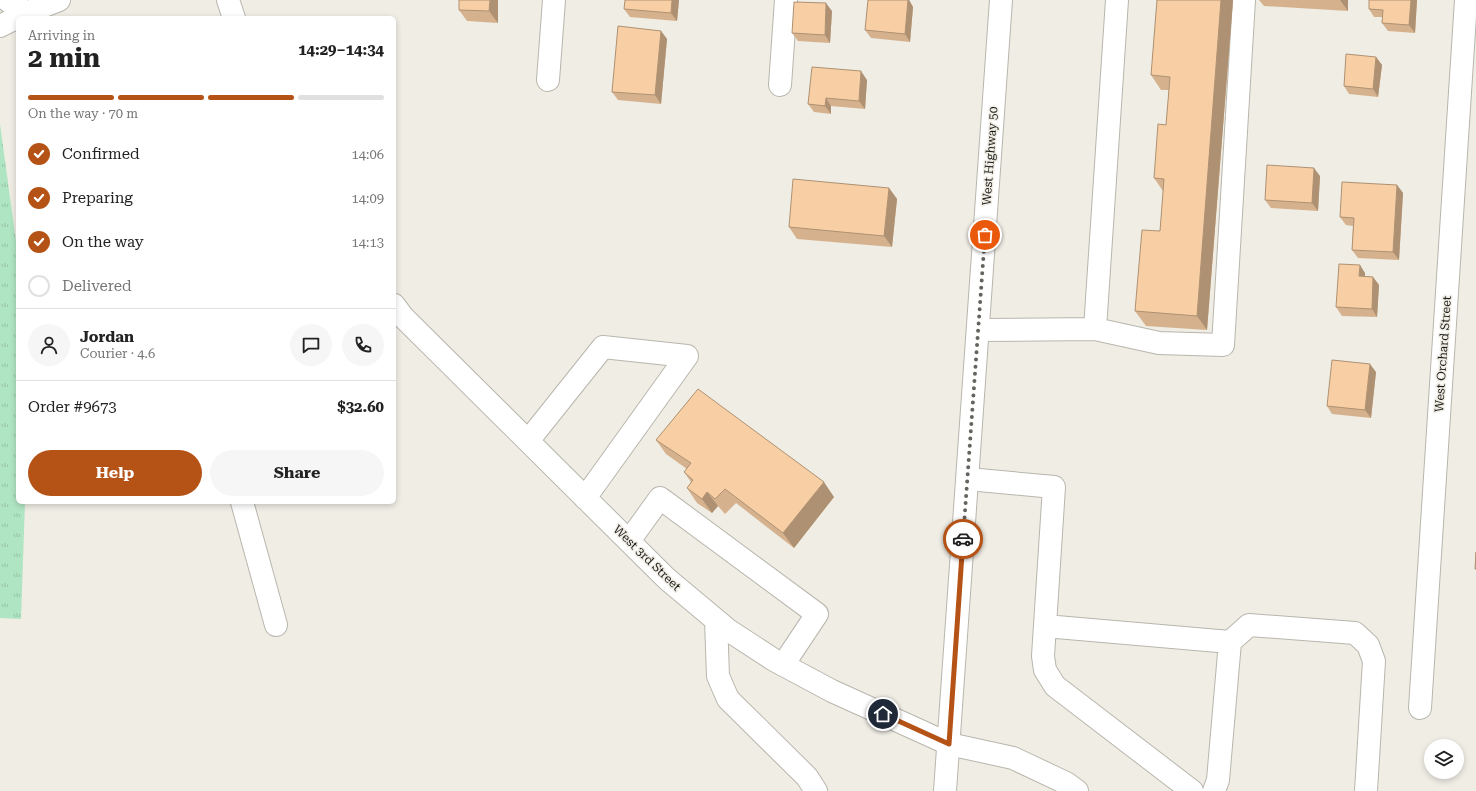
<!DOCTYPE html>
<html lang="en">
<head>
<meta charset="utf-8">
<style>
  body { margin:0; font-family:"Roboto Serif",serif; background:#f6f6f6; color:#222; height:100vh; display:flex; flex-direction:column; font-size:15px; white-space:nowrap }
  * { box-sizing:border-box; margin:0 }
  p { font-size:13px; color:#767676 }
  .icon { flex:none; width:22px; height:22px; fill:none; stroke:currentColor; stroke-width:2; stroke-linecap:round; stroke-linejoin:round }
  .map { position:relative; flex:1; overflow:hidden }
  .drawer { position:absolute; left:16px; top:16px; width:380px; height:488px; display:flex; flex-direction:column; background:#fff; border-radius:6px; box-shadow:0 2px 6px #0003 }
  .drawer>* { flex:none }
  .tools { position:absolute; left:1424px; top:739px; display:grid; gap:8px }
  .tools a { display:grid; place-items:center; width:40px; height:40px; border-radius:50%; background:#fff; box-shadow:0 2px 6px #0003; font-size:20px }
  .pin { position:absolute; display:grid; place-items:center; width:34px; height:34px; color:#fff; margin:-17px; border:2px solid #fff; border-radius:50%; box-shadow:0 1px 4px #0007 }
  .courier { position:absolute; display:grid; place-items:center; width:40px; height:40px; margin:-20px; border:3px solid #b55316; border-radius:50%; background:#fff; color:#222; box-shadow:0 1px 5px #0007 }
  .headline em { font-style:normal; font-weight:700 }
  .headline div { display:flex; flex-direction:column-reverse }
  .headline { display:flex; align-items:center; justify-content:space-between; height:68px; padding:0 12px }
  h1 { font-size:26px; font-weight:700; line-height:30px }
  .bar { display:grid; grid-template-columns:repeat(4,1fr); gap:6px 4px; align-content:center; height:48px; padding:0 12px }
  .bar i { height:5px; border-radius:3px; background:#e0e0e0 }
  .bar .active { background:#b55316 }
  .bar p { grid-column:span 4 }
  .line { display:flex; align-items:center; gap:10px; padding:0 12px; border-top:1px solid #e0e0e0 }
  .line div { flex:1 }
  .round { display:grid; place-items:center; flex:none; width:42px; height:42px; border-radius:21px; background:#f6f6f6 }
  ol { padding:0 12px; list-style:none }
  li { display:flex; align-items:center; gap:12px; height:44px }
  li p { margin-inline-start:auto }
  li .icon { padding:4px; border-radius:50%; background:#b55316; color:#fff; stroke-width:4 }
  li:last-child { color:#767676 }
  li i { width:22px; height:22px; border:2px solid #e0e0e0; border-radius:50% }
  .primary-button { display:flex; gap:8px; margin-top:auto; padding:8px 12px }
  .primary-button a { flex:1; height:46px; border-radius:24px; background:#b55316; color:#fff; font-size:16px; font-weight:700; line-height:46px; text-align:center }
  .primary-button a+a { background:#f6f6f6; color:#222 }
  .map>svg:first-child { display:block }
  .park { fill:url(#park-tufts) }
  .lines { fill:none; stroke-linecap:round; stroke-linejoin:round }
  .minor-casing { stroke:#b8b6ad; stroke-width:24 }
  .major-casing { stroke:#b8b6ad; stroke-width:24 }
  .minor { stroke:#fff; stroke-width:22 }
  .major { stroke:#fff; stroke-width:22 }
  .wall { fill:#d5b28d }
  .shaded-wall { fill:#ae9173 }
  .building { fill:#f8cfa4; stroke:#ae9173 }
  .done { stroke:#65635e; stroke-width:4; stroke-dasharray:0 7.2 }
  .route { stroke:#b55316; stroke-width:5 }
  .labels { text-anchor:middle; stroke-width:3; stroke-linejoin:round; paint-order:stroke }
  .street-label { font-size:12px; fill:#1a1916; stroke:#efede4 }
</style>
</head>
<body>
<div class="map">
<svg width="1476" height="791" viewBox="0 0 1476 791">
  <defs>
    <pattern id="park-tufts" width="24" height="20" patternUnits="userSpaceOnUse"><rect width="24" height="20" fill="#afe5c2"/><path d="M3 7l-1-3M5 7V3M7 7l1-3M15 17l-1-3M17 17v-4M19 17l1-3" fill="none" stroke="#96c4a6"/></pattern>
  </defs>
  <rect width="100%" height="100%" fill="#efede4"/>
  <!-- park -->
  <path class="park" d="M 0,124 L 18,256 L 18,502 L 25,502 L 21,619 L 0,618 Z"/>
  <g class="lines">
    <!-- minor casing -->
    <g class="minor-casing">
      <path id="minor" d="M 7,0 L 26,13
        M 228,0 L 234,18
        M 0,26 L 26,13 L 59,0
        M 548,80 L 554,0
        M 780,85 L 786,0
        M 394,305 L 403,317 L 667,579 L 728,630 L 774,660 L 832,691 L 949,744 L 1013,758 L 1066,783 L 1077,791
        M 1095,329 L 1159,343 L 1223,345 L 1244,0
        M 978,330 L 1095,329 L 1117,0
        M 528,441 L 603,347 L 687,356 L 585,498
        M 968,479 L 1054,487 L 1043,656 L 1045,670 L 1055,686 L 1192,791
        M 242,502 L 276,625
        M 629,541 L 660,498 L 817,614 L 783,665
        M 716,620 L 718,676 L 728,699 L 807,777 L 816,791
        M 1045,626 L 1230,642 L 1218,780 L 1214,791
        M 1230,642 L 1249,625 L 1355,633 L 1368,645 L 1374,661 L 1366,791
        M 1420,708 L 1466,0"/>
    </g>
    <!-- major casing -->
    <g class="major-casing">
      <path id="major" d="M 945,791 L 1001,0"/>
    </g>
    <!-- minor -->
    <use href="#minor" class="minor"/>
    <!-- major -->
    <use href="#major" class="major"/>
  </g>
  <!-- wall -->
  <path class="wall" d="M 498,0 L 498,23 L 467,21 L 459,10 Z
    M 679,0 L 677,21 L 630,17 L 624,9 Z
    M 868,0 L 909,0 L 913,7 L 910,42 L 871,38 L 865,30 Z
    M 1157,0 L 1233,0 L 1207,330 L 1146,326 L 1135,311 L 1160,231 L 1163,191 L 1154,178 L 1166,125 L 1169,90 L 1161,90 L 1151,75 Z
    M 1259,0 L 1348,0 L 1348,11 L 1264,6 Z
    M 1369,0 L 1417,0 L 1415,33 L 1388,31 L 1382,23 L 1383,17 L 1374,17 L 1369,9 Z
    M 832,11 L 830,43 L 798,41 L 792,33 Z
    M 661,31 L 667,39 L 661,104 L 618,100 L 612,92 Z
    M 1376,57 L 1382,65 L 1378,97 L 1349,94 L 1344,86 Z
    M 867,80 L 865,109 L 831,106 L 831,114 L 814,112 L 808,104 Z
    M 1320,176 L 1318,211 L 1271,208 L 1265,200 Z
    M 1397,185 L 1403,193 L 1399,260 L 1358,258 L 1352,250 L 1353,226 L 1346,225 L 1340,217 Z
    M 889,188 L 897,199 L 892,247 L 797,239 L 789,227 Z
    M 1365,273 L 1365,276 L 1373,277 L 1379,285 L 1377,317 L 1342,316 L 1336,307 Z
    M 1376,372 L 1371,418 L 1332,414 L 1327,406 Z
    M 656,440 L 834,497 L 794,548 L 736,503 L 725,514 L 718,506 L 712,513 L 697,503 L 687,488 L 691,482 L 684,472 L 687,469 L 666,454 Z"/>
  <!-- shaded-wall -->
  <path class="shaded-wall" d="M 490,0 L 498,0 L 498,23 L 489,11 Z
    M 672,0 L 679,0 L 677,21 L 671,13 Z
    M 908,0 L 909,0 L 913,7 L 910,42 L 905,34 Z
    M 1221,0 L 1233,0 L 1207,330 L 1197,316 Z
    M 1340,0 L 1348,0 L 1348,11 Z
    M 1411,0 L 1417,0 L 1415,33 L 1409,25 Z
    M 826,3 L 832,11 L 830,43 L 825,35 Z
    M 661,31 L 667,39 L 661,104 L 655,95 Z
    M 1376,57 L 1382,65 L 1378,97 L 1373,89 Z
    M 861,71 L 867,80 L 865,109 L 859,101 Z
    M 826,98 L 831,106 L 831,114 L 825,106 Z
    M 1314,168 L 1320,176 L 1318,211 L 1312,203 Z
    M 1397,185 L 1403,193 L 1399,260 L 1393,252 Z
    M 889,188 L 897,199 L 892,247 L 884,236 Z
    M 1360,265 L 1365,273 L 1365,284 L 1359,276 Z
    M 1373,277 L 1379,285 L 1377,317 L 1372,309 Z
    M 1370,364 L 1376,372 L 1371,418 L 1365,410 Z
    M 824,482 L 834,497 L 794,548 L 783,533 Z
    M 707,492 L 718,506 L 712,513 L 702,499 Z"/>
  <!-- building -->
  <path class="building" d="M 459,0 L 490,0 L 489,11 L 459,10 Z
    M 625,0 L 672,0 L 671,13 L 624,9 Z
    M 868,0 L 908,0 L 905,34 L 865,30 Z
    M 1157,0 L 1221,0 L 1197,316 L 1135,311 L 1142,230 L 1160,231 L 1164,179 L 1154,178 L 1158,124 L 1166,125 L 1170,77 L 1151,75 Z
    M 1369,0 L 1411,0 L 1409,25 L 1382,23 L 1383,10 L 1369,9 Z
    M 794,2 L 826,3 L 825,35 L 792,33 Z
    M 618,26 L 661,31 L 655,95 L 612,92 Z
    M 1346,54 L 1376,57 L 1373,89 L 1344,86 Z
    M 812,67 L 861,71 L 859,101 L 826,98 L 825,106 L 808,104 Z
    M 1267,165 L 1314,168 L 1312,203 L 1265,200 Z
    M 793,179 L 889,188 L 884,236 L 789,227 Z
    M 1342,182 L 1397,185 L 1393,252 L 1352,250 L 1354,218 L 1340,217 Z
    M 1339,264 L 1360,265 L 1359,276 L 1373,277 L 1372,309 L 1336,307 Z
    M 1332,360 L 1370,364 L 1365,410 L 1327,406 Z
    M 698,389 L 824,482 L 783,533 L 725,489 L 715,499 L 707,492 L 702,499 L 687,488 L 693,480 L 684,472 L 691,463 L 656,440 Z
    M 1476,552 L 1476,569 L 1475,569 Z"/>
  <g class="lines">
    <!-- done -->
    <path class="done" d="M 963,539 L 985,235"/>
    <!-- route -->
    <path class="route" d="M 883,714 L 949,744 L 963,539"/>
  </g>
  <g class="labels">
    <!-- street labels -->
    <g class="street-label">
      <text transform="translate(990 156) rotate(-86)" y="4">West Highway 50</text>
      <text transform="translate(1443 354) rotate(-86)" y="4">West Orchard Street</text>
      <text transform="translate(647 558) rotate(44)" y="4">West 3rd Street</text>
    </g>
  </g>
</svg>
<div class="tools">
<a><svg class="icon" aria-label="layers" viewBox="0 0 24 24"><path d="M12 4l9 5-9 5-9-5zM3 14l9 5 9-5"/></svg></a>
</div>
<div class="pin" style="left:985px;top:235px;background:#ea580c"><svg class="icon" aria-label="bag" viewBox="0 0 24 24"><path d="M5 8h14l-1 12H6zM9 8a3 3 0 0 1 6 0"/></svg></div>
<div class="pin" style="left:883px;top:714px;background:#1f2937"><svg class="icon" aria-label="home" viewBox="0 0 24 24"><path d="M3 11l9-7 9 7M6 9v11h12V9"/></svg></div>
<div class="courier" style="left:963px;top:539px"><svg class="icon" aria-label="car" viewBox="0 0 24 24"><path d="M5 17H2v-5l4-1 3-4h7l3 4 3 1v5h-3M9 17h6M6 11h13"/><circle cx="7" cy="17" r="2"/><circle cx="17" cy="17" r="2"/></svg></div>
<section class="drawer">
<div class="headline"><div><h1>2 min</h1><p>Arriving in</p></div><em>14:29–14:34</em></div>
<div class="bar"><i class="active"></i><i class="active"></i><i class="active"></i><i></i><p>On the way · 70 m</p></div>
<ol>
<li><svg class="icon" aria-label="check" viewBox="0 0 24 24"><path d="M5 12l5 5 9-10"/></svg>Confirmed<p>14:06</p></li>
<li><svg class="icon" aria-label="check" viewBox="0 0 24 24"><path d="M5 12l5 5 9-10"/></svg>Preparing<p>14:09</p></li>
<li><svg class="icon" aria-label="check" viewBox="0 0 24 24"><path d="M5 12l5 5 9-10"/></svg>On the way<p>14:13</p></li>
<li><i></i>Delivered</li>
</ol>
<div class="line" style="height:72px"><a class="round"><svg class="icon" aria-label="person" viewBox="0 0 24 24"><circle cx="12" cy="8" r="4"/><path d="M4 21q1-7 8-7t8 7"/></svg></a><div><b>Jordan</b><p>Courier · 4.6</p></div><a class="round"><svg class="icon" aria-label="chat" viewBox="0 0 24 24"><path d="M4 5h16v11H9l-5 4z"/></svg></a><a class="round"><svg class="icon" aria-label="phone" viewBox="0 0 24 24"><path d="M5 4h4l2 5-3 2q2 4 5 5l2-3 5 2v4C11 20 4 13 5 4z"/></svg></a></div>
<div class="line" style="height:52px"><div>Order #9673</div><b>$32.60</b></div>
<div class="primary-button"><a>Help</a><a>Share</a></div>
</section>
</div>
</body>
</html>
